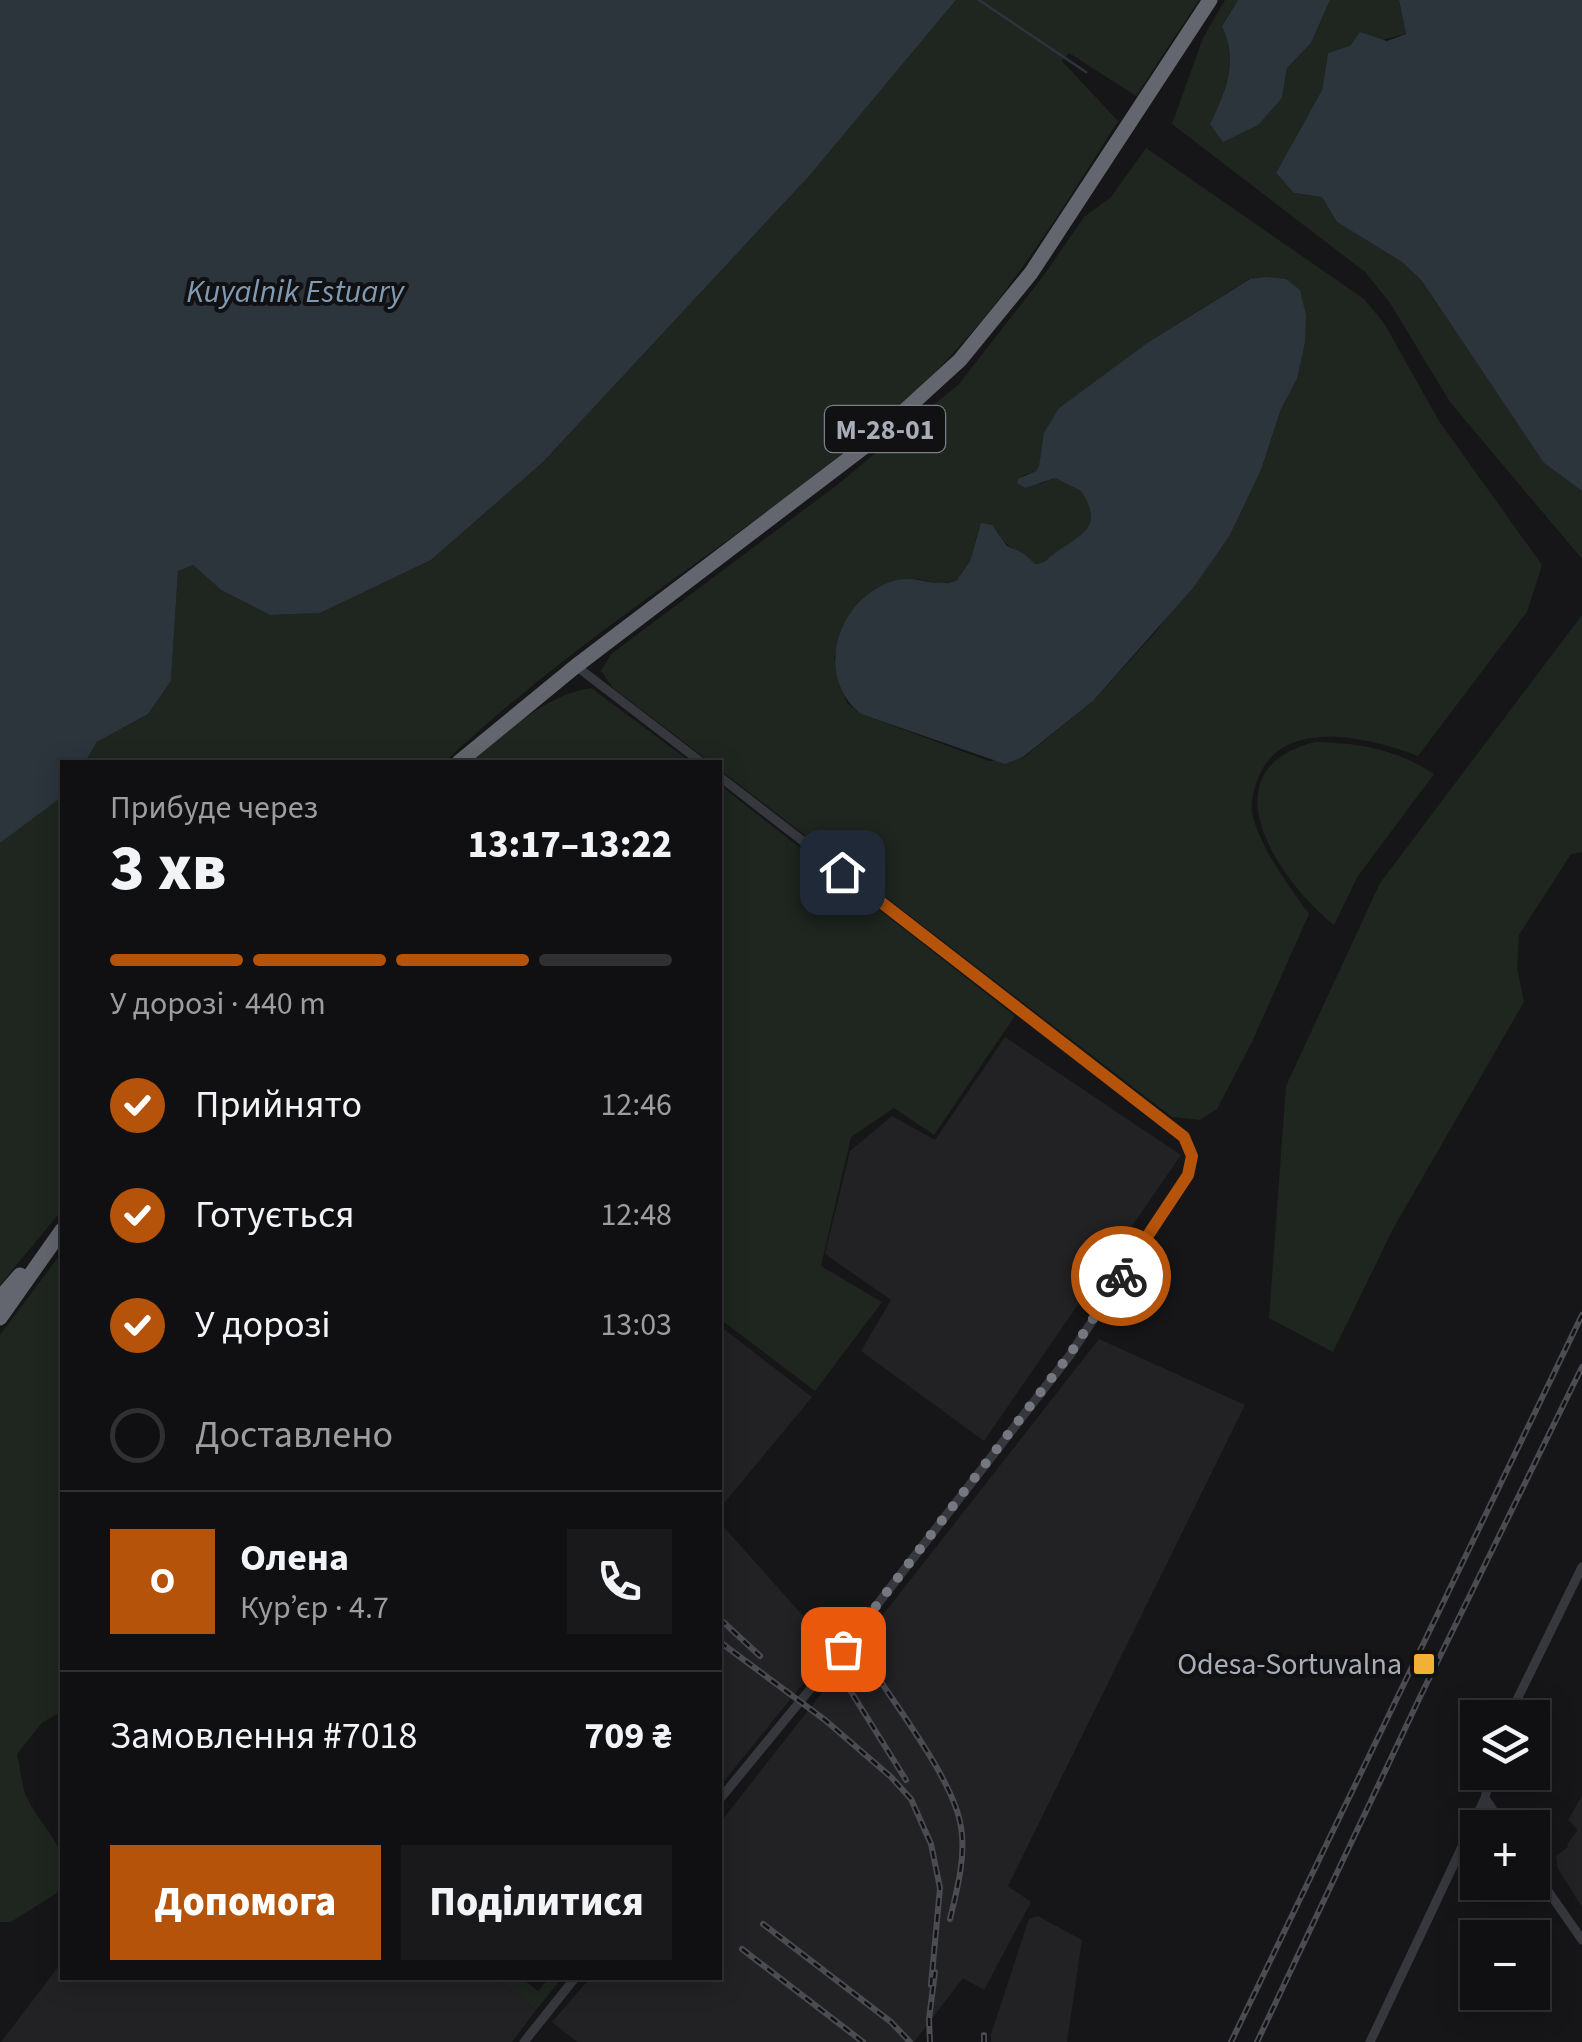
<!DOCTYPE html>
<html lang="uk">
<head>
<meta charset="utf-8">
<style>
  body { margin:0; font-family:"Source Sans 3",sans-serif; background:#19191b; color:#f1f3f6; height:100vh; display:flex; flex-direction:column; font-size:38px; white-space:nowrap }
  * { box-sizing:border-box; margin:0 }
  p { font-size:32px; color:#9c9d9f }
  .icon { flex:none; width:55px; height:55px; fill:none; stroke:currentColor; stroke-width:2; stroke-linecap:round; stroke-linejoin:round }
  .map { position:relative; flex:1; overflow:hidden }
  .details { position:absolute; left:60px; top:760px; width:662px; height:1220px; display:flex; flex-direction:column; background:#101012; border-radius:0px; box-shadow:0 5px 25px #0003,0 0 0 2px #303032 }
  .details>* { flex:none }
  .tools { position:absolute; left:1460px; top:1700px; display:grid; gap:20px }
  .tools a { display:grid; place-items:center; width:90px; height:90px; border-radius:0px; background:#101012; box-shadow:0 5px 25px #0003,0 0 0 2px #303032; font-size:50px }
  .pin { position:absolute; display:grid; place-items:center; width:85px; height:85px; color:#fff; margin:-42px; border-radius:20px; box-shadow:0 5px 15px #0006 }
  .courier { position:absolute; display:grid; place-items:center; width:100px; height:100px; margin:-50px; border:8px solid #b45309; border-radius:50%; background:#fff; color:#222; box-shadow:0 2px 12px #0007 }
  .head em { font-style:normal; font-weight:800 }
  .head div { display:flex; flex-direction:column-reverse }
  .head { display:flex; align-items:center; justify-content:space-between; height:170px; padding:0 50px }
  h1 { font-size:65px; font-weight:800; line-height:75px }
  .bar { display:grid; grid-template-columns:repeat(4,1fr); gap:15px 10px; align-content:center; height:120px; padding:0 50px }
  .bar i { height:12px; border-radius:8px; background:#303032 }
  .bar .active { background:#b45309 }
  .bar p { grid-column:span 4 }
  .line { display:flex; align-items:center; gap:25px; padding:0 50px; border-top:2px solid #303032 }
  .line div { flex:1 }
  .round { display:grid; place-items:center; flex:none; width:105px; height:105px; border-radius:0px; background:#19191b }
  ol { padding:0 50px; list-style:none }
  li { display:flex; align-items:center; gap:30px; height:110px }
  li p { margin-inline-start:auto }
  li .icon { padding:10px; border-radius:50%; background:#b45309; color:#fff; stroke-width:4 }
  li:last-child { color:#9c9d9f }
  li i { width:55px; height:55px; border:5px solid #303032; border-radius:50% }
  .cta { display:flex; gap:20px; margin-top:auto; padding:20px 50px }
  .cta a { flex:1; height:115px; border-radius:0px; background:#b45309; color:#fff; font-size:40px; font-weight:800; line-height:115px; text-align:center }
  .cta a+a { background:#19191b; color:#f1f3f6 }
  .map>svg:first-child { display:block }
  .built { fill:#222225 }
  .green { fill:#1e261f; fill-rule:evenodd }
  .water { fill:#2c353c }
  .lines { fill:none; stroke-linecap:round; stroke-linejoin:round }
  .stream { stroke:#2c353c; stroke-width:2.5 }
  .street { stroke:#37383d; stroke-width:9 }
  .highway { stroke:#63666e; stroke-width:15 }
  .rail-casing { stroke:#4a4c52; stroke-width:6 }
  .rail { stroke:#111113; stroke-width:2.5; stroke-dasharray:8; stroke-linecap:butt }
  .done { stroke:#757880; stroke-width:10; stroke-dasharray:0 18 }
  .route { stroke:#b45309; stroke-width:12 }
  .poi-dot { fill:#f2b134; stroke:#111113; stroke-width:4 }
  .labels { text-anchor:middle; stroke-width:8; stroke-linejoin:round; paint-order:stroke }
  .shield { fill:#111113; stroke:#7b7e86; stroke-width:2.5 }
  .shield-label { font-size:28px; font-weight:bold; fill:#a8adb8 }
  .poi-label { font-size:30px; fill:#a8adb8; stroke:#111113; text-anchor:end }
  .water-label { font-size:32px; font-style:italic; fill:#7f9bb3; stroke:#111113 }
</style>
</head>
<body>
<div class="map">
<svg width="1582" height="2042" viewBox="0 0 1582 2042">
  <rect width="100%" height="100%" fill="#161618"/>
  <!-- built -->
  <path class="built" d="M 1005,1037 L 1181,1155 L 984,1441 L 861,1351 L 891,1300 L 825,1254 L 850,1151 L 892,1116 L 935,1140 Z
    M 720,1326 L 812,1397 L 720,1508 Z
    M 1099,1339 L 1245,1405 L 1008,1886 L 1031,1902 L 984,1990 L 963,1978 L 914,2042 L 577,2042 L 552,2022 L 590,1978 L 720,1978 L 720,1823 Z
    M 720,1523 L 832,1648 L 720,1786 Z
    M 1582,1796 L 1582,1907 L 1558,1869 L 1556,1856 L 1568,1847 L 1567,1844 L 1578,1830 L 1568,1820 Z
    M 1038,1916 L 1082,1940 L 1067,2042 L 991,2042 L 991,2034 L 1029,1919 Z
    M 62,1962 L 62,1978 L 496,1978 L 536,2010 L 512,2042 L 1,2042 Z"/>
  <!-- green -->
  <path class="green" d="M 956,0 L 1199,0 L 1136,96 L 1069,53 L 1062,61 L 1118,121 C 1056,219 996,319 909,397 C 762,529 587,626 445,762 L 85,762 L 97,742 L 148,714 L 171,681 L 178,571 L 193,565 L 221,590 L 270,615 L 320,613 L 431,560 L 543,462 L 810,175 Z
    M 1225,0 L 1238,0 L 1222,25 C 1239,62 1226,91 1210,124 L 1282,98 L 1287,68 L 1311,43 L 1330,0 L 1399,0 L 1406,34 L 1328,53 L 1322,90 L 1276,173 L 1294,193 L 1322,197 L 1337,222 L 1402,262 L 1422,281 L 1544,463 L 1582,491 L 1582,559 L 1450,402 L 1390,303 L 1365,272 L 1172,124 L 1203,38 Z
    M 1146,148 L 1364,299 L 1384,323 L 1439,421 L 1542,565 L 1527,612 L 1418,756 C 1372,738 1284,716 1259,776 C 1253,790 1249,806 1254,821 C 1265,855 1289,886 1309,914 L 1252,1042 L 1217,1109 L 1200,1120 L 1172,1117 L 720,770 L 720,762 L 710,762 L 613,688 L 601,671 L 611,654 L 837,485 L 959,384 L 1044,275 L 1084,217 L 1111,197 ZM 1249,279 L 1297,379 L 1281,409 L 1261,470 L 1230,535 L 1155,633 L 1093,701 L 1023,758 L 989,761 L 861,714 L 847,703 L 834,658 L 843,626 L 918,579 L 940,584 L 957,580 L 970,561 L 979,528 L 997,531 C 1005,548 1022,552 1034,564 C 1045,563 1046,559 1055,553 C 1081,534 1105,529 1081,491 L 1055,478 L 1040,484 L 1022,476 L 1036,471 L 1040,466 L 1041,451 L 1059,408 L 1147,343 Z
    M 1582,615 L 1582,852 L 1571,854 L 1519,935 L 1517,968 L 1524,1002 L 1394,1227 L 1333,1352 L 1269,1318 L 1286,1086 L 1380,883 Z
    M 591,688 L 691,762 L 472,762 C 504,733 547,694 591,688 Z
    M 1315,742 C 1360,743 1396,749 1434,774 L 1358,876 L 1334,925 C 1278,880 1204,770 1315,742 Z
    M 720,785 L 1015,1016 L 934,1135 L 894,1108 L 851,1137 L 821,1266 L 882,1302 L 815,1391 L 720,1319 Z
    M 62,797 L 62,1210 L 0,1285 L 0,843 Z
    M 62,1252 L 62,1711 L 42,1723 L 17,1754 C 20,1766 21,1781 25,1793 C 42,1834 74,1842 57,1893 L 11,1922 L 0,1922 L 0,1335 Z
    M 496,1978 L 521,1978 L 538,1991 L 549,1978 L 562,1978 L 536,2010 Z"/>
  <!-- water -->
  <path class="water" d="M 0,0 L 956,0 L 810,175 L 543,462 L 431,560 L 320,613 L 270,615 L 221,590 L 193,565 L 178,571 L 171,681 L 148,714 L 97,742 L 85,762 L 62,762 L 62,797 L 0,843 Z
    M 1238,0 L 1330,0 L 1311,43 L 1287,68 L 1282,98 L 1258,125 L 1223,142 L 1210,124 C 1226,91 1239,62 1222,26 Z
    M 1399,0 L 1582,0 L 1582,491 L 1544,463 L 1422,281 L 1402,262 L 1337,222 L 1322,197 L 1294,193 L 1276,173 L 1322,90 L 1328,53 L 1350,46 L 1360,32 L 1387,41 L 1406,34 Z
    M 1266,277 L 1286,279 L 1300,290 L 1306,315 L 1305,342 L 1297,379 L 1281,409 L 1261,470 L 1230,535 L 1193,588 L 1093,701 L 1023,757 L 1005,764 L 861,714 C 812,675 838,595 897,580 C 918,575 937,589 957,580 L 970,561 L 981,523 L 992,525 L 1007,546 L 1023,553 L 1035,564 C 1046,563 1046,559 1055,553 C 1081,534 1105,528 1081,491 L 1055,478 L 1025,488 L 1017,483 L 1018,479 L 1036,471 L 1039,466 L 1044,433 L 1059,408 L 1147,343 L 1250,279 Z"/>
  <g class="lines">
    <!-- stream -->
    <path class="stream" d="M 979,0 L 1086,72"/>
    <!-- street -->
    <path class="street" d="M 576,666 L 701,762
      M 720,777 L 1178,1131 C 1191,1145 1194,1158 1188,1175 L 1070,1355 L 843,1649 L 720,1799
      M 1508,1718 L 1582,1567
      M 1485,1798 L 1505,1828
      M 1532,1868 L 1582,1940
      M 524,2042 L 575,1978
      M 1370,2042 L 1485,1798 L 1491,1772"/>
    <!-- highway -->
    <path class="highway" d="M 459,762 L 576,666 L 868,444 L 960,360 L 1031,273 L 1210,0
      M 0,1298 L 20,1275
      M 0,1318 L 62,1230"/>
    <!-- rail casing -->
    <g class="rail-casing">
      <path id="rail" d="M 720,1619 L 760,1656
        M 720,1642 L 825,1720 L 891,1777 L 911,1799 L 931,1844 L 940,1888 L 931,1985
        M 870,1665 C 896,1707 954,1780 961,1827 C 966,1857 957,1890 950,1919
        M 845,1682 L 906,1780
        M 763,1924 L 891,2022 L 910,2042
        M 742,1949 L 863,2042
        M 984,2035 L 984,2042
        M 930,2042 L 929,2019 L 935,1972
        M 1231,2042 L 1582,1315
        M 1257,2042 L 1420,1697 L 1582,1367"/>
    </g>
    <!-- rail -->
    <use href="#rail" class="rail"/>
  </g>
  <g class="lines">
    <!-- done -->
    <path class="done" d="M 843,1649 L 1070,1354 L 1121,1276"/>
    <!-- route -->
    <path class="route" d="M 842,872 L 1184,1137 L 1192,1156 L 1188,1175 L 1121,1276"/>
  </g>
  <!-- markers -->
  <rect class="poi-dot" x="1412" y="1652" width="24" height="24" rx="5"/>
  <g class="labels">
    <!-- shield labels -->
    <rect class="shield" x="825" y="406" width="120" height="46" rx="8"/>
    <g class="shield-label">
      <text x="885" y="439">М-28-01</text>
    </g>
    <!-- poi labels -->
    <g class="poi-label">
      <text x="1402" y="1674">Odesa-Sortuvalna</text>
    </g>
    <!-- water labels -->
    <g class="water-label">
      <text x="295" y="302">Kuyalnik Estuary</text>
    </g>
  </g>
</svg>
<div class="tools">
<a><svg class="icon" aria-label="layers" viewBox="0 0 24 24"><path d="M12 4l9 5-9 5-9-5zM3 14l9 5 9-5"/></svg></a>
<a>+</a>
<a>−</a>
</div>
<div class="pin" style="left:843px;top:1649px;background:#ea580c"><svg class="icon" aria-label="bag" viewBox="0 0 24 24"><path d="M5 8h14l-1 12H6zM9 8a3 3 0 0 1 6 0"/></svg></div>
<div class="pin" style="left:842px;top:872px;background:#1f2937"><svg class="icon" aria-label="home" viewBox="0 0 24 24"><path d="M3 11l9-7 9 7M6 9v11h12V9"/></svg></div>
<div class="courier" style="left:1121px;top:1276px"><svg class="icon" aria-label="bike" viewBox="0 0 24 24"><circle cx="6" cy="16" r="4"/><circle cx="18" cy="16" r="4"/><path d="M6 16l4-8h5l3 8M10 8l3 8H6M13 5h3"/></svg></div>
<section class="details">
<div class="head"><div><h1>3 хв</h1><p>Прибуде через</p></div><em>13:17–13:22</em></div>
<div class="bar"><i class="active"></i><i class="active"></i><i class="active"></i><i></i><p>У дорозі · 440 m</p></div>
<ol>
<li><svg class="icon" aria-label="check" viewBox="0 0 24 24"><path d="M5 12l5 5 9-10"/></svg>Прийнято<p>12:46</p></li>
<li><svg class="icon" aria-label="check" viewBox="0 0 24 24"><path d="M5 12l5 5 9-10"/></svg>Готується<p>12:48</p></li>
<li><svg class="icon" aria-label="check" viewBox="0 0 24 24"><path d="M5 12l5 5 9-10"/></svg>У дорозі<p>13:03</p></li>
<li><i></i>Доставлено</li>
</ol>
<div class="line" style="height:180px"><b class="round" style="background:#b45309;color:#fff">О</b><div><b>Олена</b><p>Кур’єр · 4.7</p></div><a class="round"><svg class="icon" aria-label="phone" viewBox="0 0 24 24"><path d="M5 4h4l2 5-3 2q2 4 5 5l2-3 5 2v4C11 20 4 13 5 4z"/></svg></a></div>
<div class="line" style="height:130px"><div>Замовлення #7018</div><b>709 ₴</b></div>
<div class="cta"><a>Допомога</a><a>Поділитися</a></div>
</section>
</div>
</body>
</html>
